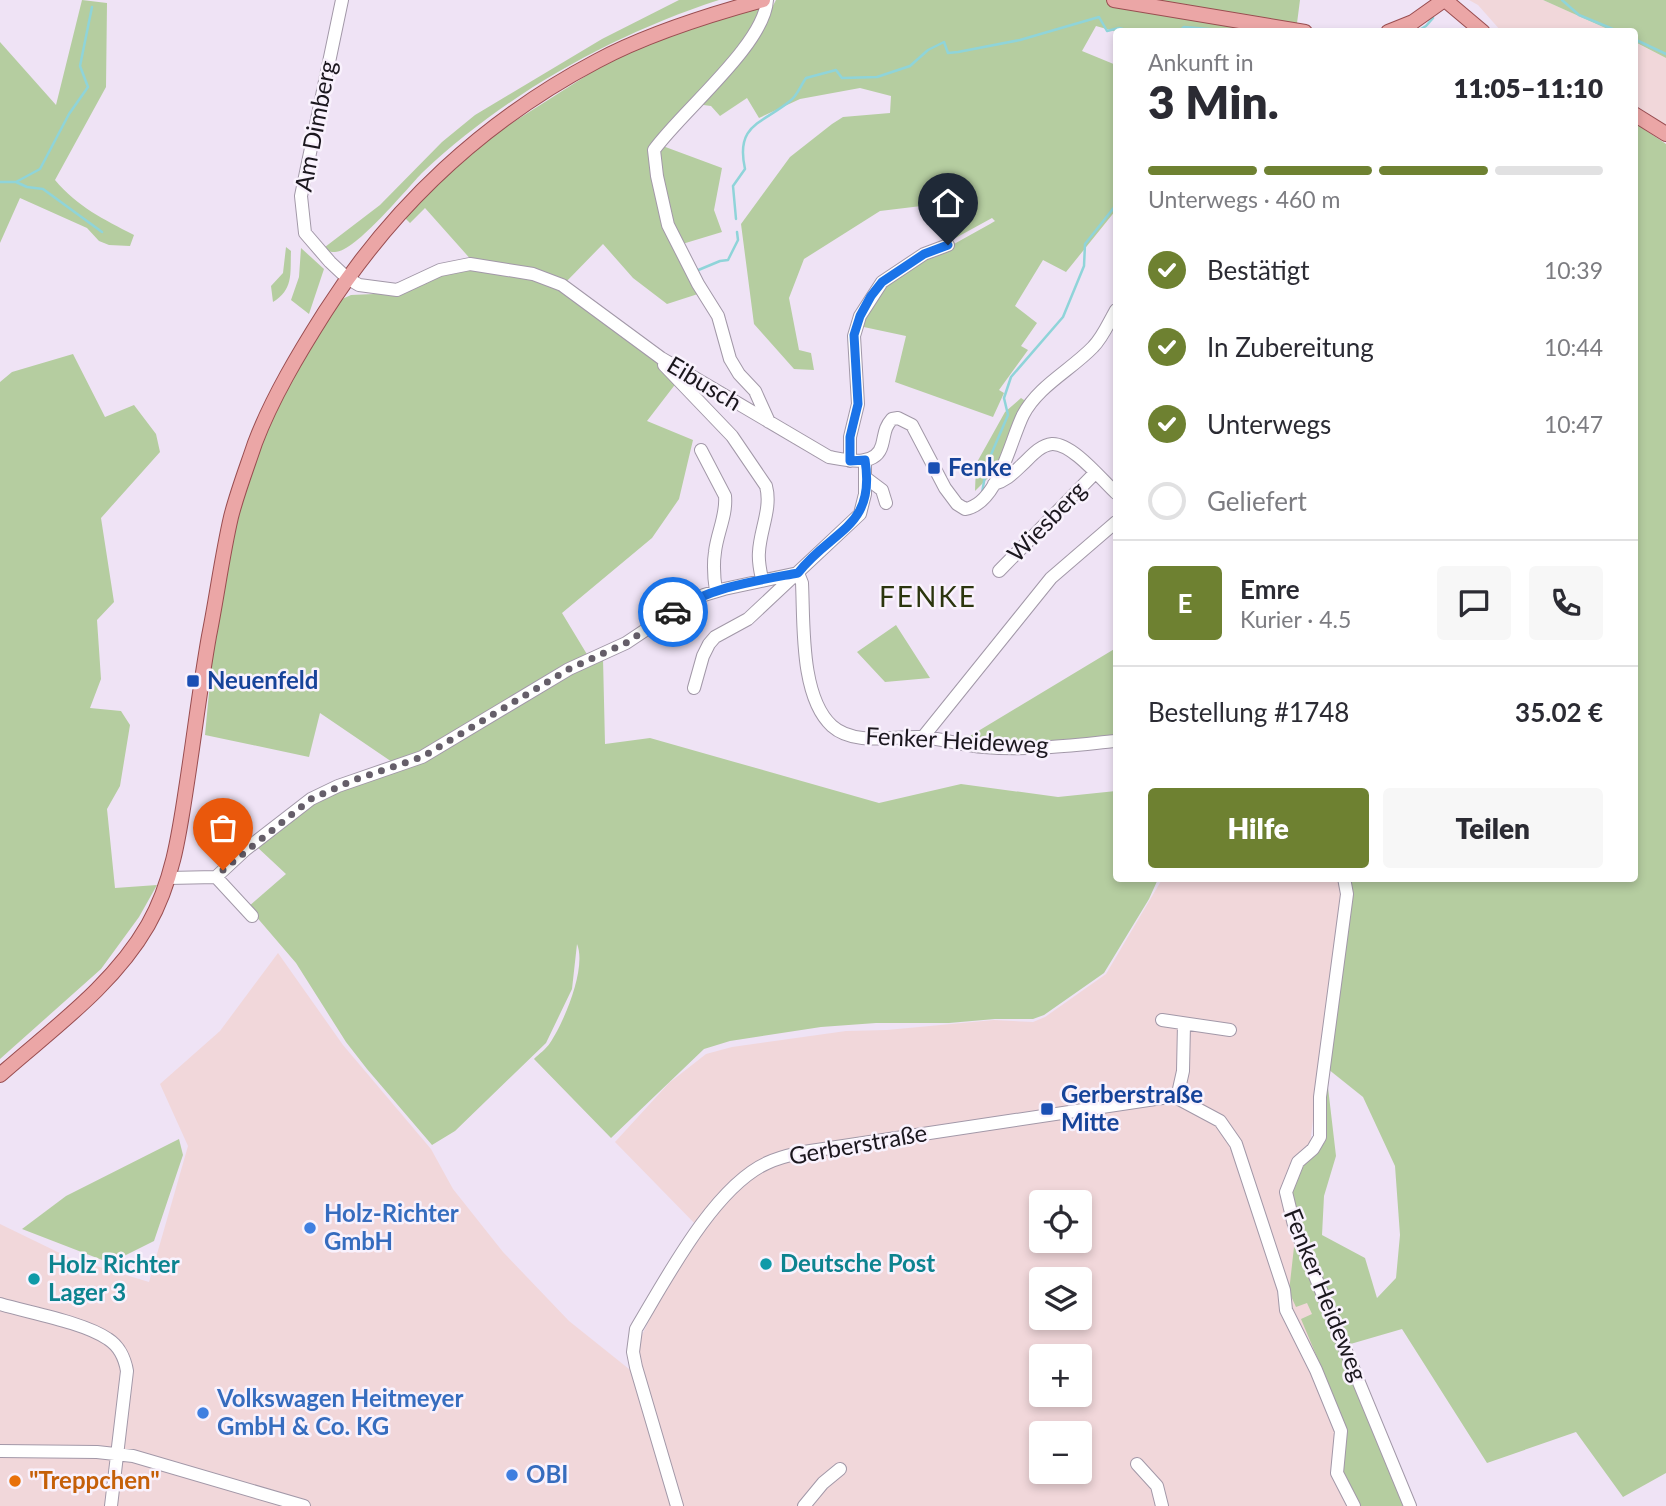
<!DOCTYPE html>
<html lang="de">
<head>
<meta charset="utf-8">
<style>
  body { margin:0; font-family:Lato,sans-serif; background:#f7f7f7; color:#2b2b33; height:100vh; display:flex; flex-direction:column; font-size:26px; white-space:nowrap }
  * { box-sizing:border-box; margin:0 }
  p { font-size:23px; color:#7c7c81 }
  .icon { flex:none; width:38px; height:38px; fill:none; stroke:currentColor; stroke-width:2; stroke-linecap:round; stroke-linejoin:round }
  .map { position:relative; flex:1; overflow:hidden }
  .side { position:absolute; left:1113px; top:28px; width:525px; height:854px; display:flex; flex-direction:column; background:#fff; border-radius:7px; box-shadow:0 4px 10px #0003 }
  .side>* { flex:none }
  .buttons { position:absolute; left:1029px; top:1190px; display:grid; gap:14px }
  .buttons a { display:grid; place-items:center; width:63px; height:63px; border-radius:7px; background:#fff; box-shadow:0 4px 10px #0003; font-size:35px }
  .pin { position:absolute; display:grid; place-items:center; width:60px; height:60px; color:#fff; margin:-72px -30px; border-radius:50% 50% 50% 0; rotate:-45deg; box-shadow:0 0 7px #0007 }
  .pin .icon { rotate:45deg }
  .courier { position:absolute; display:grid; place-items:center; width:70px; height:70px; margin:-35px; border:5px solid #1a73e8; border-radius:50%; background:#fff; color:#222; box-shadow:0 2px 9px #0007 }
  .summary em { font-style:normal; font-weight:800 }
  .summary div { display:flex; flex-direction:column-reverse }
  .summary { display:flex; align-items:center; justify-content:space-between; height:119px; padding:0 35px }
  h1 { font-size:46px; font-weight:800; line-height:52px }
  .bar { display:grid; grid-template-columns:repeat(4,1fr); gap:10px 7px; align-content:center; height:84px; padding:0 35px }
  .bar i { height:9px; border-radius:5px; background:#e1e1e2 }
  .bar .current { background:#6e8131 }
  .bar p { grid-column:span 4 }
  .line { display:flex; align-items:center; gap:18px; padding:0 35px; border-top:2px solid #e1e1e2 }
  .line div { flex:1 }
  .round { display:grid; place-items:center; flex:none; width:74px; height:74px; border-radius:7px; background:#f7f7f7 }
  ol { padding:0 35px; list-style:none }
  li { display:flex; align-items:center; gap:21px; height:77px }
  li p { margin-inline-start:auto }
  li .icon { padding:7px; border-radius:50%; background:#6e8131; color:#fff; stroke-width:4 }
  li:last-child { color:#7c7c81 }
  li i { width:38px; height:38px; border:4px solid #e1e1e2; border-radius:50% }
  .cta { display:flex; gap:14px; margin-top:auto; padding:14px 35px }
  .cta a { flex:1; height:80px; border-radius:7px; background:#6e8131; color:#fff; font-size:28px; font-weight:800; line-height:80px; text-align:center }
  .cta a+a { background:#f7f7f7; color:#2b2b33 }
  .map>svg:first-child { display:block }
  .industrial { fill:#f1d7da; fill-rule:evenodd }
  .green { fill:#b5cda0 }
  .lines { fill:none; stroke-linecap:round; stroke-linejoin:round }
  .stream { stroke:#8fd4d9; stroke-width:2.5 }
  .minor-casing { stroke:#a298a8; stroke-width:14 }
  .major-casing { stroke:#994d50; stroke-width:16 }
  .minor { stroke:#fff; stroke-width:12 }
  .major { stroke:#eba6a6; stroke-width:14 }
  .done { stroke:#655e69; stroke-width:7; stroke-dasharray:0 12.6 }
  .route { stroke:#1a73e8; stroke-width:9 }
  .transit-dot { fill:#1a4fb4; stroke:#f9f2fd; stroke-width:2.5 }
  .shop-dot { fill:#3f7fe0; stroke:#f9f2fd; stroke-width:2.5 }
  .culture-dot { fill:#0f9aa8; stroke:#f9f2fd; stroke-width:2.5 }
  .food-dot { fill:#e8710a; stroke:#f9f2fd; stroke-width:2.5 }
  .labels { text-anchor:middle; stroke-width:5; stroke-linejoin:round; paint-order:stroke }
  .street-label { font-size:24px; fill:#1b171e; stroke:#f9f2fd }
  .transit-label { font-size:24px; font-weight:bold; fill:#164399; stroke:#f9f2fd; text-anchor:start }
  .shop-label { font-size:24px; font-weight:bold; fill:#366cbe; stroke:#f9f2fd; text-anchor:start }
  .culture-label { font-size:24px; font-weight:bold; fill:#0d838f; stroke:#f9f2fd; text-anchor:start }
  .food-label { font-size:24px; font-weight:bold; fill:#c56008; stroke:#f9f2fd; text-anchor:start }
  .quarter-label { font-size:28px; letter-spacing:2px; fill:#2b350e; stroke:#f9f2fd }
</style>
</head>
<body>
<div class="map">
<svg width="1666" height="1506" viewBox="0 0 1666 1506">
  <rect width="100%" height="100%" fill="#efe3f5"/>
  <!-- industrial -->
  <path class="industrial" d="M 1469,0 L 1543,0 L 1612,31 L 1501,31 L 1478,5 Z
    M 1634,42 L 1666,58 L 1666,125 L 1635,105 Z
    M 1177,878 L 1342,879 L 1345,894 L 1331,975 L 1310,1144 L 1293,1161 L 1280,1193 L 1408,1506 L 0,1506 L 0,1224 L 70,1258 L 149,1282 L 188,1146 L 160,1084 L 220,1031 L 278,953 L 343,1045 L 431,1149 L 453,1189 L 503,1252 L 569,1321 L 634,1373 L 640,1339 L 661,1296 L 701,1230 L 615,1142 L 669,1083 L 706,1054 L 732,1047 L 846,1031 L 887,1030 L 994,1020 L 1033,1022 L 1045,1017 L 1106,974 L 1161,881 ZM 1041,1202 L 1080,1202 L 1080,1241 L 1041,1241 ZM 1041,1279 L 1080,1279 L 1080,1318 L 1041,1318 ZM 1041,1356 L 1080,1356 L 1080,1395 L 1041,1395 ZM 1041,1433 L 1080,1433 L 1080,1472 L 1041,1472 Z"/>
  <!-- green -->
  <path class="green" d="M 82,0 L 107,3 L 106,87 L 55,180 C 78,207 103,219 134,235 L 130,246 L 109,245 L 99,241 L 87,228 L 20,198 L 0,243 L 0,42 L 56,105 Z
    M 679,0 L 719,0 C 611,35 506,94 423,172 C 407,188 354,254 334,252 C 329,252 328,250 325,247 L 380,205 L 442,142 L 475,115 L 602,39 Z
    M 776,0 L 1300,0 L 1296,31 L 1117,32 L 1096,26 L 1082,51 L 1116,65 L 1116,210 L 1066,272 L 1043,260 L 1015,306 L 1037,323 L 1021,346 L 1028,350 L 999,390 L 1004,393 L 993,417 L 895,382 L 906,336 L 859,326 L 891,279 L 990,224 L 995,221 L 992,218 L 950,241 L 938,204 L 880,211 L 804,259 L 789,298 L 799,350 L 811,353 L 814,370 L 794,369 L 754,324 L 741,224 L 790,157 L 832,124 L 843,117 L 890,113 L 891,96 L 860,88 L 800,99 L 759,118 L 747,98 L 720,116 L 711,106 L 696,104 L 758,34 Z
    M 1543,0 L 1666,0 L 1666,58 L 1635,42 L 1634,32 L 1612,31 Z
    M 764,4 L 752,33 L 663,133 L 655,176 L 701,293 L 667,304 L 633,278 L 603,244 L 565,283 L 474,263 L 425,208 L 410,223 L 404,217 L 474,147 L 603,65 L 704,19 Z
    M 1635,123 L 1666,144 L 1666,1473 L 1623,1497 L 1576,1432 L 1487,1463 L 1402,1329 L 1347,1345 C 1337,1318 1288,1216 1291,1194 C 1294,1172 1310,1158 1325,1142 L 1327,1079 L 1336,1156 L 1324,1196 L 1322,1235 L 1365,1258 L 1377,1298 L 1396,1278 L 1400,1235 L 1395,1166 L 1363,1097 L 1328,1069 L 1346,879 L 1634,878 Z
    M 660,145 L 722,168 L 714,210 L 722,232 L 679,245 L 658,175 Z
    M 286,247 L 291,251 C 290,273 294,289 273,302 L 271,286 L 283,273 Z
    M 301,248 L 324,269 L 309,314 L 291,300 L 299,277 Z
    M 470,267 L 533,276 L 560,288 L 653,357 L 677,382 L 647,421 L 693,440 L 679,499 L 652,538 L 562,613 L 588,656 L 436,746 L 395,764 L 320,713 L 309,757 L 205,735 L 214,639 L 240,502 L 260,442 L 285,391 L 340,300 L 351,295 L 398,293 L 440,272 Z
    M 73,354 L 105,417 L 134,405 L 156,434 L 160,452 L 101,518 L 114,602 L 97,620 L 101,679 L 90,708 L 121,711 L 130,725 L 120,786 L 107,809 L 115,888 L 157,885 L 139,917 L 101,969 L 0,1059 L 0,382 L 12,372 Z
    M 1021,398 L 1027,402 L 1000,466 L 975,491 L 976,464 L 1005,412 Z
    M 896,625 L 930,678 L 885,682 L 857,652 Z
    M 1116,648 L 1116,739 L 1045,746 L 960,742 Z
    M 603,658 L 605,744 L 650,738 L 879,803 L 961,784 L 1058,797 L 1116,791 L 1116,878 L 1158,879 L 1149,899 L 1104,973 L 1044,1015 L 1033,1019 L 995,1019 L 949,1023 L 876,1023 L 821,1027 L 730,1041 L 704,1049 L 611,1138 L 534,1059 C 539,1054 546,1049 550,1043 C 564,1022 587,968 577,944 L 572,989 L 546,1043 L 455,1131 L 432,1145 L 367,1069 L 346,1042 L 296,963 L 248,907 L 286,874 L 256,846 L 308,804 L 341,787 L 410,766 L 567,672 Z
    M 179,1139 L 183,1155 L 154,1241 L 110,1263 L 22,1229 L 66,1196 Z
    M 1295,1238 L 1405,1506 L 1360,1506 L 1345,1477 L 1343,1468 L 1345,1424 L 1301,1319 L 1312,1314 L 1307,1303 L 1296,1307 L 1289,1292 Z"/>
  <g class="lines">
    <!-- stream -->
    <path class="stream" d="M 1562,0 L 1579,15 L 1620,32
      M 1178,32 L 1184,27 L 1234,31
      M 1416,32 L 1426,26 L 1433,18
      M 1634,39 L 1666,54
      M 0,182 L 16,182 L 40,169 L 69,114 L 88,87 L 80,66 L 92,7
      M 16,182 L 27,187 L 43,189 L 102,232
      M 736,219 L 733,186 L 745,169 C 735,124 762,124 790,101 C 797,96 801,85 806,78 L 836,70 L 842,78 L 877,77 L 910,66 L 928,50 L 944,42 L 948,53 L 958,52 L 1020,40 L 1099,17 L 1107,31 L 1119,28 L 1134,32
      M 696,271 L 720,261 L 728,260 L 738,240 L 737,232
      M 982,493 L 987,464 L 1008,415 L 1004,398 L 1011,377 L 1063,317 L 1084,266 L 1085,244 L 1116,205"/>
    <!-- minor casing -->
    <g class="minor-casing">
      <path id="minor" d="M 342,0 L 301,196 L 305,233 L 330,262 L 347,278 L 359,285 L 397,290 L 440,270 L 470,264 L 533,274 L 562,285 L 661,358 L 829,457 C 846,460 876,468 882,445 C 885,434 884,428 892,419 L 898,418 L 912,425 L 945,488 L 957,504 L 965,509 C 998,504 1010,441 1023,415 C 1038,386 1071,370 1093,347 C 1103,337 1109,322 1116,310
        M 767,0 C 765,44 681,112 654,150 L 657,176 L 668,225 L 698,284 L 718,316 L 730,359 L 739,374 L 755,391 L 769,422
        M 664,365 L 732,436 L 766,486 C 772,508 760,530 759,552 C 758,561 760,570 762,579
        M 701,450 L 725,496 C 727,515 717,533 715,552 C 713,565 714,578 716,591
        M 850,461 L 850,437 L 858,404 L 854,336 L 860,316 L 882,282 L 924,254 L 948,245
        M 866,478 L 882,490 L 886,503
        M 994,484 C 1008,480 1014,472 1025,462 C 1032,455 1041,445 1052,444 C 1072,443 1101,479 1116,493
        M 999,571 L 1095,473
        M 798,573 L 802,583 C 804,623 800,697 832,726 C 854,746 894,736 920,737 C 942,738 962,746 984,747 C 1028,751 1073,745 1116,741
        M 694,688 L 703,656 L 709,644 L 715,637 L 748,619 L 860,514 L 865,494 L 865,460
        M 923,737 L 1051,578 L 1116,522
        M 216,877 L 252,916
        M 168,878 L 216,877 L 245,850 L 311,799 L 338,786 L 422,757 L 569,669 L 626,643 L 683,605 L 704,595 L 724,589 L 798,573
        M 1344,878 L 1347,894 L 1320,1097 L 1320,1137 L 1313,1149 L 1298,1162 L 1286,1192 L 1294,1225 L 1410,1506
        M 1162,1020 L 1230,1030
        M 1177,1098 L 1183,1071 L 1184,1024
        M 0,1304 C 30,1313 83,1322 108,1339 C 119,1346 125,1359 127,1371 L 111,1506
        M 0,1451 L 97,1452 L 133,1456 L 304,1506
        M 1137,1464 L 1157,1486 L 1162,1506
        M 677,1506 L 636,1367 L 633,1352 L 636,1329 C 666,1279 714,1187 767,1163 C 787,1154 809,1151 830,1148 L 1162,1098 L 1177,1098 L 1220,1121 L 1236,1144 L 1284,1290 L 1286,1310 L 1316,1370 L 1341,1431 L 1337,1473 L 1354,1506
        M 804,1506 L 823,1483 L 840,1469"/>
    </g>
    <!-- major casing -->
    <g class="major-casing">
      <path id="major" d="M 1114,0 L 1305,32
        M 1445,0 L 1483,32
        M 1388,32 L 1413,22 L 1444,0
        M 1634,114 L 1666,134
        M 0,1075 C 52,1029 113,986 148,925 C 172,883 179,836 186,789 C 194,738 200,687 209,636 C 217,596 222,556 231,517 C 237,493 247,467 255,443 C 272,398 299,353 325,312 C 393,206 485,120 597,61 C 647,34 708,15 763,0"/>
    </g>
    <!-- minor -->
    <use href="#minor" class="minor"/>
    <!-- major -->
    <use href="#major" class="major"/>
  </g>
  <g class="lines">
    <!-- done -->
    <path class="done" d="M 223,870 L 311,799 L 354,780 L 422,757 L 569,669 L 626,643 L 673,612"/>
    <!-- route -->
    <path class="route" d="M 673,612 C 710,587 755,581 798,573 C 832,529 876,528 865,460 L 850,461 L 850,437 L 858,404 L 854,335 L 860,316 L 871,296 L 882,282 L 924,254 L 948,245"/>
  </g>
  <!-- markers -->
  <g class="transit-dot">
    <rect x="927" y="461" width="14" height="14" rx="3.5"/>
    <rect x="186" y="674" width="14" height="14" rx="3.5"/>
    <rect x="1040" y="1102" width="14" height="14" rx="3.5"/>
  </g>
  <g class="shop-dot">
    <circle cx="310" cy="1228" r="7"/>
    <circle cx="203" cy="1413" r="7"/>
    <circle cx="512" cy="1475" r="7"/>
  </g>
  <g class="culture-dot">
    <circle cx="766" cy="1264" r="7"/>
    <circle cx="34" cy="1279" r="7"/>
  </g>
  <circle class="food-dot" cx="15" cy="1481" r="7"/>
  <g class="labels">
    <!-- street labels -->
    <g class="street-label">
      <text transform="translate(316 126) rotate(-79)" y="8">Am Dimberg</text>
      <text transform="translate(704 384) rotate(31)" y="8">Eibusch</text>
      <text transform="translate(1047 522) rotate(-46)" y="8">Wiesberg</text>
      <text transform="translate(957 741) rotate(3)" y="8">Fenker Heideweg</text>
      <text transform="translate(858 1145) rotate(-10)" y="8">Gerberstraße</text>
      <text transform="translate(1325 1295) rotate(68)" y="8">Fenker Heideweg</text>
    </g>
    <!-- transit labels -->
    <g class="transit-label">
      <text x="948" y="476">Fenke</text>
      <text x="207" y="689">Neuenfeld</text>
      <text x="1061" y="1103">Gerberstraße<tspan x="1061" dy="28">Mitte</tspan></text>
    </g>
    <!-- shop labels -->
    <g class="shop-label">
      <text x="324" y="1222">Holz-Richter<tspan x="324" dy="28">GmbH</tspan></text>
      <text x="217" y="1407">Volkswagen Heitmeyer<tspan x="217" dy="28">GmbH &amp; Co. KG</tspan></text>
      <text x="526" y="1483">OBI</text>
    </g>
    <!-- culture labels -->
    <g class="culture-label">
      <text x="780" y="1272">Deutsche Post</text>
      <text x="48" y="1273">Holz Richter<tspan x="48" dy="28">Lager 3</tspan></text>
    </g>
    <!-- food labels -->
    <g class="food-label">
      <text x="29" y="1489">"Treppchen"</text>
    </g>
    <!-- quarter labels -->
    <g class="quarter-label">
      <text x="928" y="607">FENKE</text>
    </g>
  </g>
</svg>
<div class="buttons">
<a><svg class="icon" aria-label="locate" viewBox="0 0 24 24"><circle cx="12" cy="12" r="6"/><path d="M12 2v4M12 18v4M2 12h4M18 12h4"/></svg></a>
<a><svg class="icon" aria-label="layers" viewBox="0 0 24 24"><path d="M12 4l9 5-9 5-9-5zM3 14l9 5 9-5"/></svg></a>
<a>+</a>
<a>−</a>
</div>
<div class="pin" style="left:223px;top:870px;background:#ea580c"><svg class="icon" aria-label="bag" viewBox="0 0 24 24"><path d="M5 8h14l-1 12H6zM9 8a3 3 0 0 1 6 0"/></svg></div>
<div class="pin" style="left:948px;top:245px;background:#1f2937"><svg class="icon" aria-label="home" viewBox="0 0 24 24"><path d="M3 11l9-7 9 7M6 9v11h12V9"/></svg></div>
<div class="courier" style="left:673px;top:612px"><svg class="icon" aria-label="car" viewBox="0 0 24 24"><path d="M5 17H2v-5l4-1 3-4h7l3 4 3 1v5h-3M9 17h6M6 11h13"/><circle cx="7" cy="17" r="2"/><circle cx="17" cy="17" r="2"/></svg></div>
<section class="side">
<div class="summary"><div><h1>3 Min.</h1><p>Ankunft in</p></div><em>11:05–11:10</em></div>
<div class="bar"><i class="current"></i><i class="current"></i><i class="current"></i><i></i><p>Unterwegs · 460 m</p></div>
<ol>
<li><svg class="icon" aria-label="check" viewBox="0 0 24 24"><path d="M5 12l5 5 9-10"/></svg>Bestätigt<p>10:39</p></li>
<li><svg class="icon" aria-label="check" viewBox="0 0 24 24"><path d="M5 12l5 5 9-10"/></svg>In Zubereitung<p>10:44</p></li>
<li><svg class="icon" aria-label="check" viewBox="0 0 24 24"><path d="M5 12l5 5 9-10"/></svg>Unterwegs<p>10:47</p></li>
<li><i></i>Geliefert</li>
</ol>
<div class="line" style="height:126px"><b class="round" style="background:#6e8131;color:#fff">E</b><div><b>Emre</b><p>Kurier · 4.5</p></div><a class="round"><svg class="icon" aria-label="chat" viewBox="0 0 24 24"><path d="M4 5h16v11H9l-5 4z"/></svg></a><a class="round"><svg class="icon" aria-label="phone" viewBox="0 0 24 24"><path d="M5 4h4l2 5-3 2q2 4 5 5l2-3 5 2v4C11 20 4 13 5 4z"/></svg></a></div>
<div class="line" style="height:91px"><div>Bestellung #1748</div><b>35.02 €</b></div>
<div class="cta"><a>Hilfe</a><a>Teilen</a></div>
</section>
</div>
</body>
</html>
